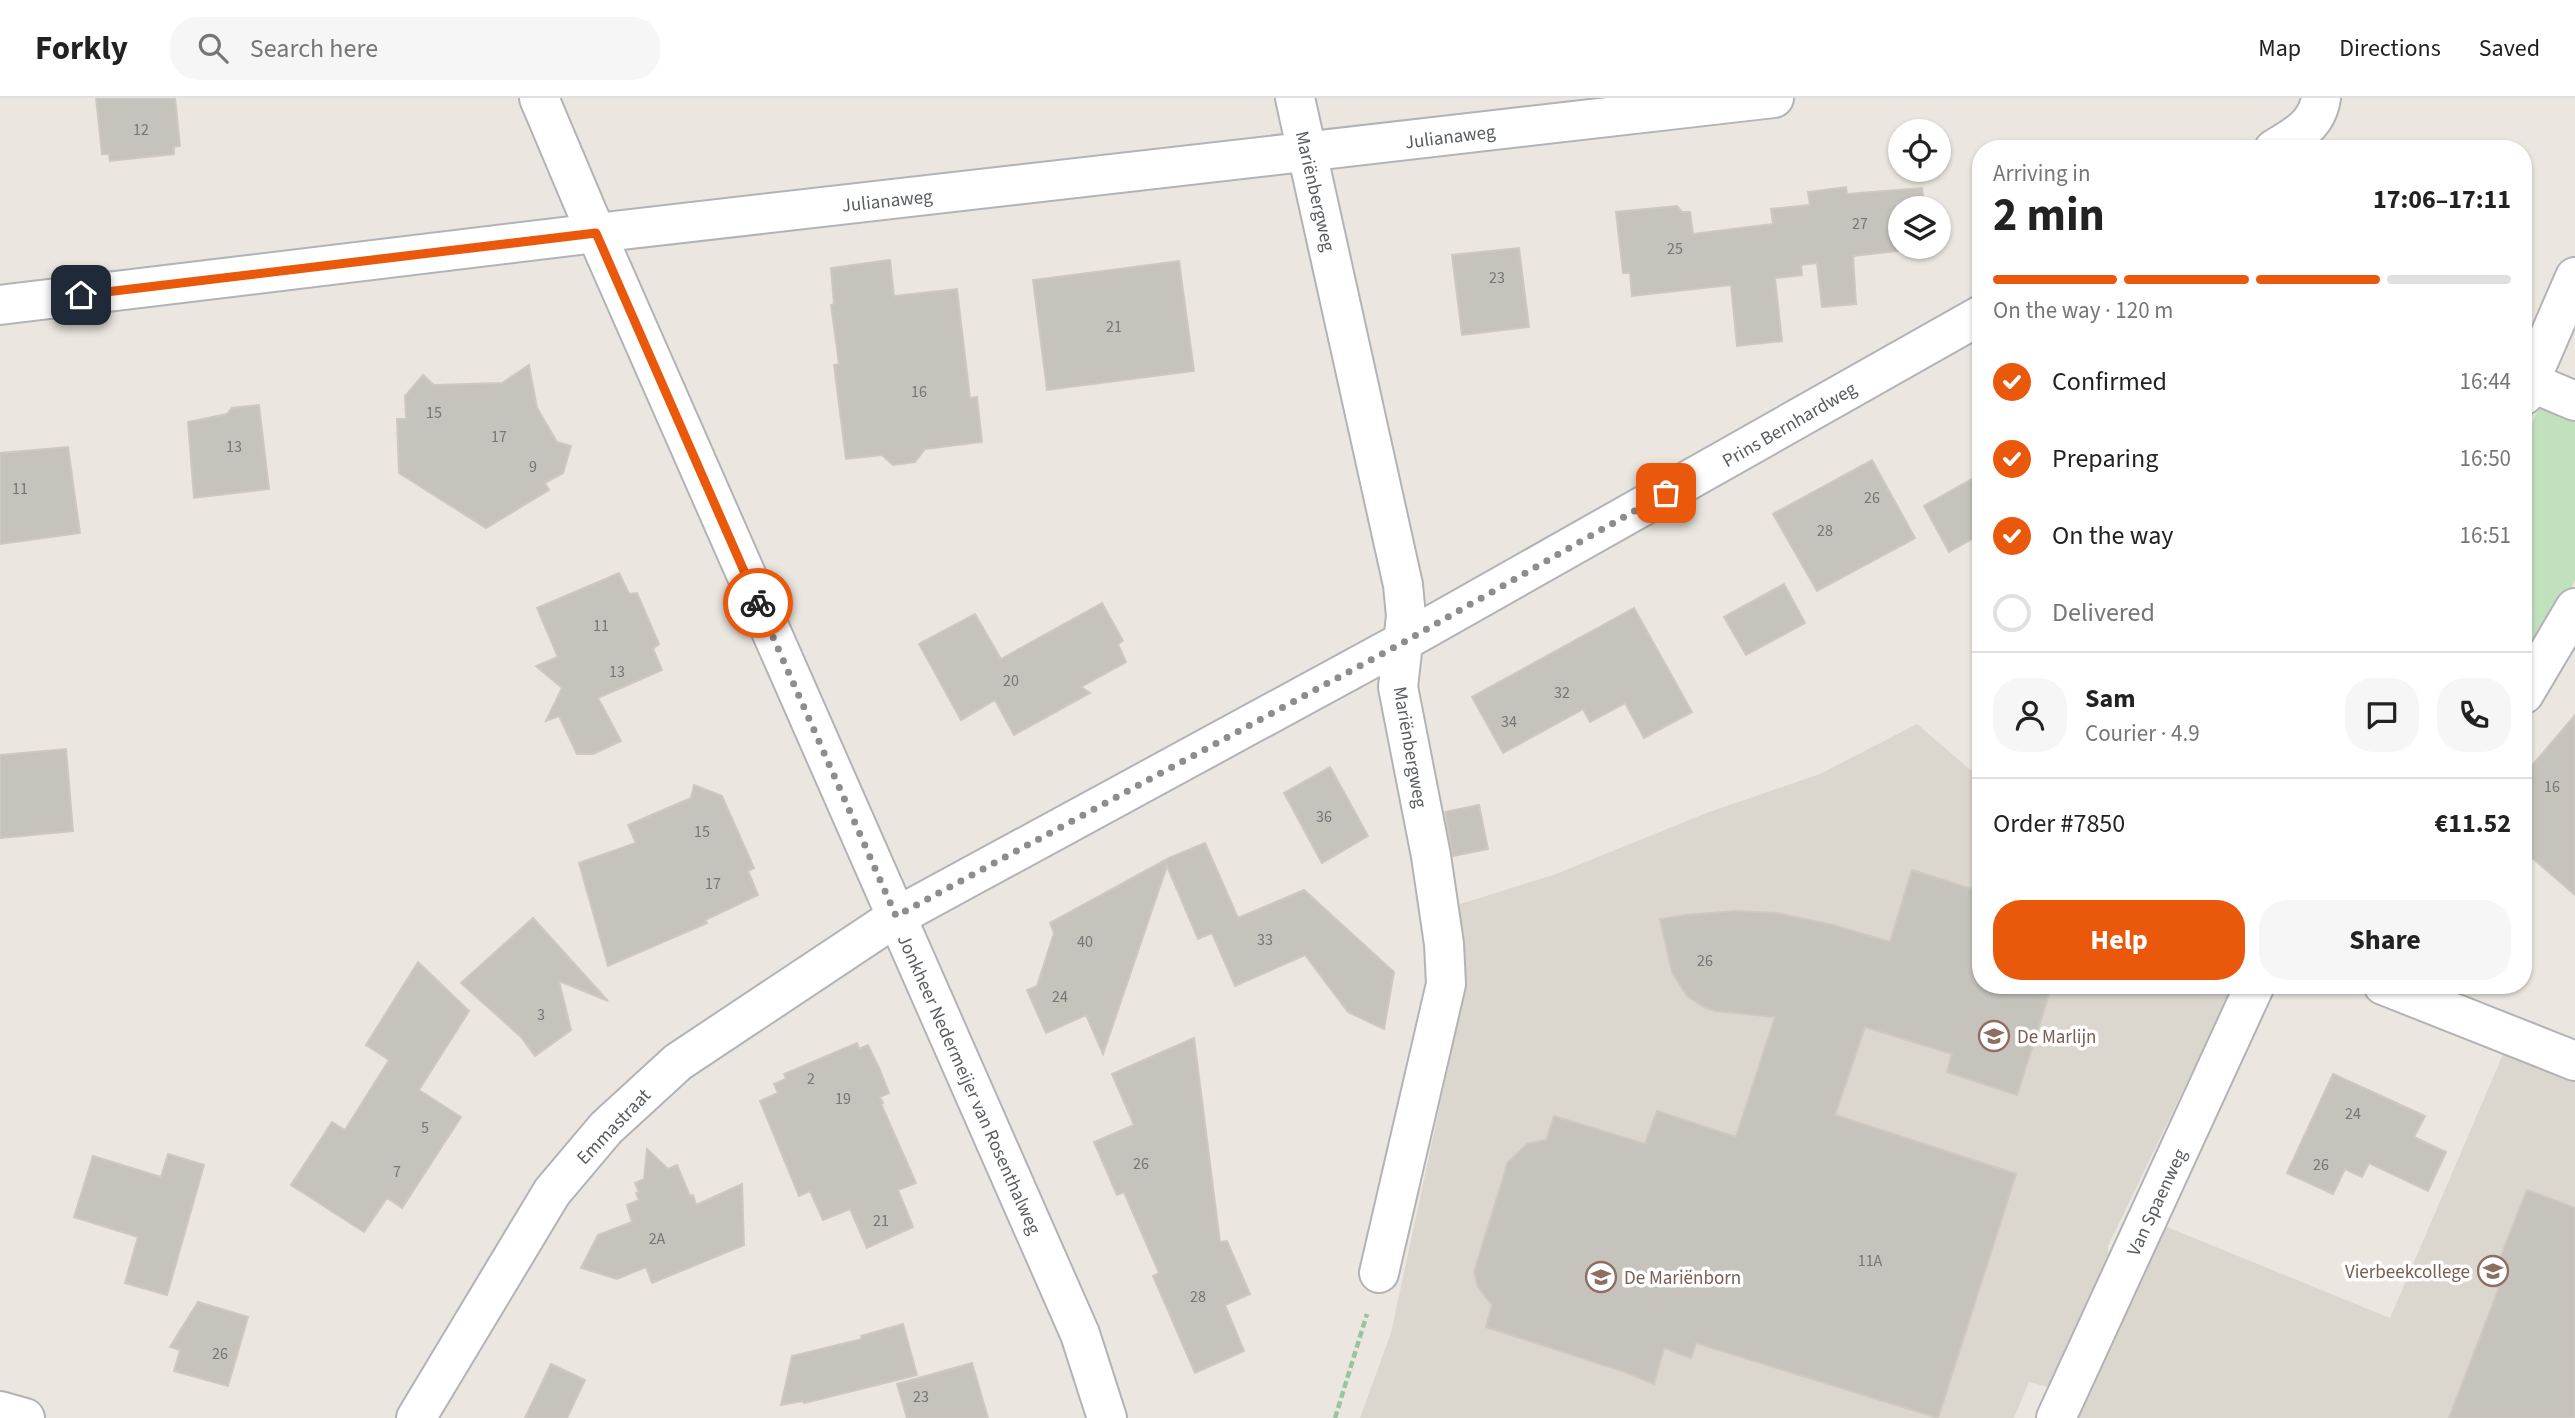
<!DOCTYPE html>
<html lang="en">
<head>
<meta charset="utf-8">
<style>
  body { margin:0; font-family:"Source Sans 3",sans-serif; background:#f6f6f6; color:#222; height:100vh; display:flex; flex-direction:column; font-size:26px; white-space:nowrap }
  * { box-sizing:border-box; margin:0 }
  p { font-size:23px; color:#767676 }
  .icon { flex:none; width:38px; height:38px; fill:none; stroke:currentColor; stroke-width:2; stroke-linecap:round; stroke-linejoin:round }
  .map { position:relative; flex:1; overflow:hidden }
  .drawer { position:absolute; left:1972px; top:42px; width:560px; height:854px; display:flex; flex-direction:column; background:#fff; border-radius:28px; box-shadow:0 2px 5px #0004 }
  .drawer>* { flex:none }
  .fabs { position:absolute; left:1888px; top:21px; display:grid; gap:14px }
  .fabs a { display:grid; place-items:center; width:63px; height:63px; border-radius:50%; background:#fff; box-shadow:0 2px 5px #0004; font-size:35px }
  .pin { position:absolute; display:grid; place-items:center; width:60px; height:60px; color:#fff; margin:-30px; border-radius:14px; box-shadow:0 4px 10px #0006 }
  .courier { position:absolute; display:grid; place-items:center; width:70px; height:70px; margin:-35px; border:5px solid #ea580c; border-radius:50%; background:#fff; color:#222; box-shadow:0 2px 9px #0007 }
  .head em { font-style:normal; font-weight:700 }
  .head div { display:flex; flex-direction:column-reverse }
  .head { display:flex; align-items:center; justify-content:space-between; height:119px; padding:0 21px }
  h1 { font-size:46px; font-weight:700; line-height:52px }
  .bar { display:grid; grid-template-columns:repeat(4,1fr); gap:10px 7px; align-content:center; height:84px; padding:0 21px }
  .bar i { height:9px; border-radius:5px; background:#e0e0e0 }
  .bar .active { background:#ea580c }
  .bar p { grid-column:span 4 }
  .line { display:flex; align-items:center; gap:18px; padding:0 21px; border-top:2px solid #e0e0e0 }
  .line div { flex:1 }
  .round { display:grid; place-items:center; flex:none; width:74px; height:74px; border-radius:28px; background:#f6f6f6 }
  ol { padding:0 21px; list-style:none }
  li { display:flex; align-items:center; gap:21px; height:77px }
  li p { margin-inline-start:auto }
  li .icon { padding:7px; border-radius:50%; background:#ea580c; color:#fff; stroke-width:4 }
  li:last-child { color:#767676 }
  li i { width:38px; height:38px; border:4px solid #e0e0e0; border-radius:50% }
  .primary-button { display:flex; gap:14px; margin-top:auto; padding:14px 21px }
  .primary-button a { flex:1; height:80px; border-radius:28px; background:#ea580c; color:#fff; font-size:28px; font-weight:700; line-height:80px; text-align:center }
  .primary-button a+a { background:#f6f6f6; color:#222 }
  header { display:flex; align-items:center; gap:42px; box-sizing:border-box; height:98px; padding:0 35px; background:#fff; border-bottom:2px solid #e0e0e0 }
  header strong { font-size:33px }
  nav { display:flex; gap:38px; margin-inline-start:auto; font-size:24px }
  .search { width:490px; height:63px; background:#f6f6f6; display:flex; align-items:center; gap:18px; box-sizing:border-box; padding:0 24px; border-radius:28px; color:#767676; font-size:26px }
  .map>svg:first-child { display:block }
  .education { fill:#dbd6ce }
  .green { fill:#c1e1bd }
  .building { fill:#c6c2bc; stroke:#cfc8bf; stroke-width:2 }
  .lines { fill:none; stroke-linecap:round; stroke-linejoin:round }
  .minor-casing { stroke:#b1b3b7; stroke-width:42 }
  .path { stroke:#98c4a0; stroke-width:4.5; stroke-dasharray:7 3.5; stroke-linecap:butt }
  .minor { stroke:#fff; stroke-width:38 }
  .done { stroke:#8c8d8d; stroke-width:7; stroke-dasharray:0 12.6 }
  .route { stroke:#ea580c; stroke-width:9 }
  .labels { text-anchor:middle; stroke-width:7; stroke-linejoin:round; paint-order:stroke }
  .number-label { font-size:16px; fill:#747677 }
  .street-label { font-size:19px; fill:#595d60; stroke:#fff }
  .education-label { font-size:19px; fill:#785e54; stroke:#fff; text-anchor:start }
</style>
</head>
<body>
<header>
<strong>Forkly</strong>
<div class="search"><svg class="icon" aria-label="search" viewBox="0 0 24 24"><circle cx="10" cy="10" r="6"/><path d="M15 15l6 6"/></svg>Search here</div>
<nav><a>Map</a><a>Directions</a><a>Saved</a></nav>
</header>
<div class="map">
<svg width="2575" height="1320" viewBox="0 0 2575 1320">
  <rect width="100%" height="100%" fill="#ebe7e0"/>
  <!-- education -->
  <path class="education" d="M 1917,626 L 1981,681 L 1981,887 L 2219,887 L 2231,893 L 2108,1148 L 2109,1178 L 2056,1291 L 2029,1284 L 2014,1320 L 1360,1320 L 1391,1235 L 1460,914 L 1464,884 L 1454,808 L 1556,776 L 1709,714 L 1820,676 Z
    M 2504,954 L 2575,982 L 2575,1320 L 2067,1320 L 2157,1125 L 2390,1220 Z"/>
  <!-- green -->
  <path class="green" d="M 2539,309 L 2575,324 L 2575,482 L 2562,511 L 2524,570 L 2524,345 Z"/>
  <!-- building -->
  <path class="building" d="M 96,0 L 175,0 L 180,48 L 174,49 L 174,56 L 110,63 L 109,56 L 102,56 Z
    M 1846,89 L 1847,96 L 1922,90 L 1925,110 L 1900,110 L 1900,149 L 1905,149 L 1905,152 L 1853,158 L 1856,206 L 1822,209 L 1817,165 L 1801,167 L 1802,177 L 1775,180 L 1782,243 L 1737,248 L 1731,187 L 1632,198 L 1630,175 L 1623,175 L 1616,114 L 1677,108 L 1682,114 L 1690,114 L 1693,136 L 1773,126 L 1771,111 L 1810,107 L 1808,94 Z
    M 1519,150 L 1529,229 L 1462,237 L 1452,157 Z
    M 890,162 L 894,198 L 957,191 L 970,300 L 977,299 L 982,344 L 925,351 L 915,364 L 893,367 L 882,357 L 846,361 L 834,267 L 839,266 L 831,207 L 834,206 L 831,170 Z
    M 1179,163 L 1194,273 L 1047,292 L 1033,182 Z
    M 529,267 L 537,310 L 557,344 L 571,348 L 563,375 L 545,385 L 549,392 L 486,430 L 399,375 L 397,321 L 406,321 L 405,298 L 423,277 L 434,287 L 502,285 Z
    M 259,307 L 269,391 L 194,400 L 188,324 L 227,316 L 232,310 Z
    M 68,349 L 80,435 L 0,446 L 0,355 Z
    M 1872,362 L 1915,440 L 1817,493 L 1773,416 Z
    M 1981,376 L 1981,436 L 1949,454 L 1924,408 Z
    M 619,475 L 629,496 L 637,495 L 659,546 L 653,551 L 662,572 L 598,600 L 621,643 L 593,656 L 577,656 L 559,618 L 546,623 L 562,590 L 536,568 L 558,559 L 537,510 Z
    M 1784,486 L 1805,525 L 1746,557 L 1724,519 Z
    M 1102,505 L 1123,543 L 1118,546 L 1126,564 L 1081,589 L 1090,595 L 1014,637 L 995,602 L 961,622 L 919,546 L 975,516 L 1001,561 Z
    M 1634,510 L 1692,614 L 1644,640 L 1625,605 L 1590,624 L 1583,611 L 1503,655 L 1472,599 Z
    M 2575,617 L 2575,797 L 2524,753 L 2524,677 Z
    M 66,651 L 73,733 L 0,740 L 0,657 Z
    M 1330,669 L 1368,738 L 1322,765 L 1284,695 Z
    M 694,687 L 722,698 L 754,770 L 748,773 L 758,797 L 705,822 L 707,825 L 608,868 L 579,765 L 636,745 L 628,727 L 691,700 Z
    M 1479,707 L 1488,751 L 1453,758 L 1445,714 Z
    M 1205,745 L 1238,820 L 1304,792 L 1394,874 L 1384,931 L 1348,914 L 1305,857 L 1235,888 L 1212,835 L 1198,841 L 1167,768 L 1103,956 L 1086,917 L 1046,935 L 1027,892 L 1037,888 L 1054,835 L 1050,825 L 1169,760 Z
    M 1912,772 L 1981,794 L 1981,887 L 2052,887 L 2017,997 L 1947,974 L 1952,956 L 1865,929 L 1835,1017 L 2016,1076 L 1938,1320 L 1696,1245 L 1691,1260 L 1664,1250 L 1654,1286 L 1625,1274 L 1486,1229 L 1492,1207 L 1478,1189 L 1474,1174 L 1508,1064 L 1527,1046 L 1546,1042 L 1554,1018 L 1645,1046 L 1657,1013 L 1736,1039 L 1775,919 L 1716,913 L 1706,910 L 1687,898 L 1672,874 L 1660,821 L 1686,817 L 1736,813 L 1777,815 L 1833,827 L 1890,844 Z
    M 533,820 L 608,903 L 559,883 L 571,932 L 535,958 L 521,939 L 461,885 Z
    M 418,864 L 469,913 L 419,992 L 461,1019 L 402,1110 L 387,1100 L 364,1134 L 291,1087 L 332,1024 L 345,1032 L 389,962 L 366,947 Z
    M 1194,940 L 1220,1144 L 1227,1143 L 1250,1196 L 1225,1207 L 1244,1253 L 1195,1275 L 1153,1178 L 1159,1175 L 1124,1094 L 1117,1097 L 1094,1044 L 1134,1027 L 1112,976 Z
    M 857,945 L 859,951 L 868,947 L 879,970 L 889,995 L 880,999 L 883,1005 L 881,1006 L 916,1085 L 898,1092 L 913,1129 L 867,1150 L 850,1111 L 823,1122 L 810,1093 L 799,1098 L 760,1003 L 778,995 L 774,986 L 786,981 L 784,976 Z
    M 2333,976 L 2425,1018 L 2414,1039 L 2446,1054 L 2428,1093 L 2369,1065 L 2362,1079 L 2345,1071 L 2333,1096 L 2287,1075 Z
    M 647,1051 L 668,1071 L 677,1067 L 690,1098 L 693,1097 L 696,1107 L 742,1086 L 744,1147 L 652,1185 L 646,1169 L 617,1181 L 581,1170 L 598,1137 L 632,1124 L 627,1107 L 639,1102 L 636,1095 L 639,1094 L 635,1085 L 644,1081 Z
    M 168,1056 L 204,1067 L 167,1197 L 125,1185 L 138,1139 L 74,1119 L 93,1058 L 161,1079 Z
    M 2527,1092 L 2575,1110 L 2575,1320 L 2449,1320 L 2499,1190 L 2490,1186 Z
    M 198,1204 L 248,1219 L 228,1288 L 174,1273 L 180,1252 L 170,1249 Z
    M 903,1226 L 917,1277 L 804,1305 L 803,1303 L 781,1307 L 792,1258 L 862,1241 L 861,1238 Z
    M 972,1265 L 988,1320 L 907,1320 L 897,1286 Z
    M 551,1266 L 585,1282 L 567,1320 L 525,1320 Z"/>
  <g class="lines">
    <!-- minor casing -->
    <g class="minor-casing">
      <path id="minor" d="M 539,0 L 596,135 L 1080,1236 L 1107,1320
        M 1295,0 L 1403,487 L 1406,518 L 1398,589 L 1431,758 L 1444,846 L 1446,886 L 1379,1175
        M 2274,51 C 2296,38 2317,27 2321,0
        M 0,207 L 596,135 L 1774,0
        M 2530,284 L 2575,303
        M 2524,297 L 2575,179
        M 2524,596 L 2575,510
        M 2383,887 L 2575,963
        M 0,1313 L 25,1320
        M 416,1320 L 552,1094 L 606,1030 L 678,964 L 896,819 L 1404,543 L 1981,217
        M 2056,1320 L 2255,887"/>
    </g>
    <!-- path -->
    <path class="path" d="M 1335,1320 L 1367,1216"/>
    <!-- minor -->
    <use href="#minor" class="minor"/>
  </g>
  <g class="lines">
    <!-- done -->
    <path class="done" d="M 758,505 L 896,818 L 1404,544 L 1666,395"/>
    <!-- route -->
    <path class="route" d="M 81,197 L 596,135 L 758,505"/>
  </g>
  <!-- icons -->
  <defs>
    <g id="school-ring" transform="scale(1.575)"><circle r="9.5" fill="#fff" stroke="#8d6e63" stroke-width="1.5"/><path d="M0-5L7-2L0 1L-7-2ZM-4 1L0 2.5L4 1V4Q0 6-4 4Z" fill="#8d6e63"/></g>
  </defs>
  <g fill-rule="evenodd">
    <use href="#school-ring" x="1994" y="938"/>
    <use href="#school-ring" x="2493" y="1173"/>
    <use href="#school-ring" x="1601" y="1179"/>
  </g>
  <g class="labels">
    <!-- number labels -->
    <g class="number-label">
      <text x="141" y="37">12</text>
      <text x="1860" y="131">27</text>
      <text x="1675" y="156">25</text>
      <text x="1497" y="185">23</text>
      <text x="1114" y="234">21</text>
      <text x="919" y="299">16</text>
      <text x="434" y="320">15</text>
      <text x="499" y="344">17</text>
      <text x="234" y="354">13</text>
      <text x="533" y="374">9</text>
      <text x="20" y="396">11</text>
      <text x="1872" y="405">26</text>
      <text x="1825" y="438">28</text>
      <text x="601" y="533">11</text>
      <text x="617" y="579">13</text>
      <text x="1011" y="588">20</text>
      <text x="1562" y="600">32</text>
      <text x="1509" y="629">34</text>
      <text x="2552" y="694">16</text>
      <text x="1324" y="724">36</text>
      <text x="702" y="739">15</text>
      <text x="713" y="791">17</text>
      <text x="1265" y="847">33</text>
      <text x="1085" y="849">40</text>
      <text x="1705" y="868">26</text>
      <text x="1060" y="904">24</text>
      <text x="541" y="922">3</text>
      <text x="811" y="986">2</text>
      <text x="843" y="1006">19</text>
      <text x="2353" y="1021">24</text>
      <text x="425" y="1035">5</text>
      <text x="1141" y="1071">26</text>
      <text x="2321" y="1072">26</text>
      <text x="397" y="1079">7</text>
      <text x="881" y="1128">21</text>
      <text x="657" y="1146">2A</text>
      <text x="1870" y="1168">11A</text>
      <text x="1198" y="1204">28</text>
      <text x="220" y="1261">26</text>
      <text x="921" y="1304">23</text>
    </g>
    <!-- street labels -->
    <g class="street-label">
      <text transform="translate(1450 38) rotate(-7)" y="7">Julianaweg</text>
      <text transform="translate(1316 93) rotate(77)" y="7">Mariënbergweg</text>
      <text transform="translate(887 102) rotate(-6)" y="7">Julianaweg</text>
      <text transform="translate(1789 326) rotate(-30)" y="7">Prins Bernhardweg</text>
      <text transform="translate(1411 649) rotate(80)" y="7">Mariënbergweg</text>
      <text transform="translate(970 986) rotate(66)" y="7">Jonkheer Nedermeijer van Rosenthalweg</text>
      <text transform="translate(613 1028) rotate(-46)" y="7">Emmastraat</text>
      <text transform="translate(2156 1104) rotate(-65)" y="7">Van Spaenweg</text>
    </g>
    <!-- education labels -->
    <g class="education-label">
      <text x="2017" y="945">De Marlijn</text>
      <text x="2470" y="1180" text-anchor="end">Vierbeekcollege</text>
      <text x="1624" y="1186">De Mariënborn</text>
    </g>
  </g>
</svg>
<div class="fabs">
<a><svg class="icon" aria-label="locate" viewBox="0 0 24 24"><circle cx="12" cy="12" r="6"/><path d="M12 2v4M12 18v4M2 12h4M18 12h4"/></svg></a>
<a><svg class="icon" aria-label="layers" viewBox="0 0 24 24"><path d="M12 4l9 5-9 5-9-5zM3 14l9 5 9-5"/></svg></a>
</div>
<div class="pin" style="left:1666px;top:395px;background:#ea580c"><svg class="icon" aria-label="bag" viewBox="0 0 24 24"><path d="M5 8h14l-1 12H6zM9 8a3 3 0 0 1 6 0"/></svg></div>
<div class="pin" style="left:81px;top:197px;background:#1f2937"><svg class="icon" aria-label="home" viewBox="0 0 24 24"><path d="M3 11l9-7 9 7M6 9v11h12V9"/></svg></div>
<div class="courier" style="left:758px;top:505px"><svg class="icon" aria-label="bike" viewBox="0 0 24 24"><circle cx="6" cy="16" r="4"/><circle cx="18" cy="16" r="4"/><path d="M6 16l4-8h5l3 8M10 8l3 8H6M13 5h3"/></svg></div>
<section class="drawer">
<div class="head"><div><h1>2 min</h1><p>Arriving in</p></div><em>17:06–17:11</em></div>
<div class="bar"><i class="active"></i><i class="active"></i><i class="active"></i><i></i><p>On the way · 120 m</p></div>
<ol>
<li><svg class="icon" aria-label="check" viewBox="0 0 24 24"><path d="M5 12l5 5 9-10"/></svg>Confirmed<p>16:44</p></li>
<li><svg class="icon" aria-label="check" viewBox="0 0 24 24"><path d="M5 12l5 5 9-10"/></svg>Preparing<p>16:50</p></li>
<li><svg class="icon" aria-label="check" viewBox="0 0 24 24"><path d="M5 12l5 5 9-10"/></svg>On the way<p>16:51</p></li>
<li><i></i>Delivered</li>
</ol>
<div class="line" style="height:126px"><a class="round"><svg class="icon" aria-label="person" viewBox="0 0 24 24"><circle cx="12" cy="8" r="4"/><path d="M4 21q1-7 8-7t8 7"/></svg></a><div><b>Sam</b><p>Courier · 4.9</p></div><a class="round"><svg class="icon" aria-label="chat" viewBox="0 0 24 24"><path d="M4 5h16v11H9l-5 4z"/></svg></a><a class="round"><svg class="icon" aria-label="phone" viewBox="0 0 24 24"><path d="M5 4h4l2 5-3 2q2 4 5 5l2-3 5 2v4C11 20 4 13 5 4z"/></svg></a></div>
<div class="line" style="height:91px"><div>Order #7850</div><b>€11.52</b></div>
<div class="primary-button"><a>Help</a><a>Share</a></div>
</section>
</div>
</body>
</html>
